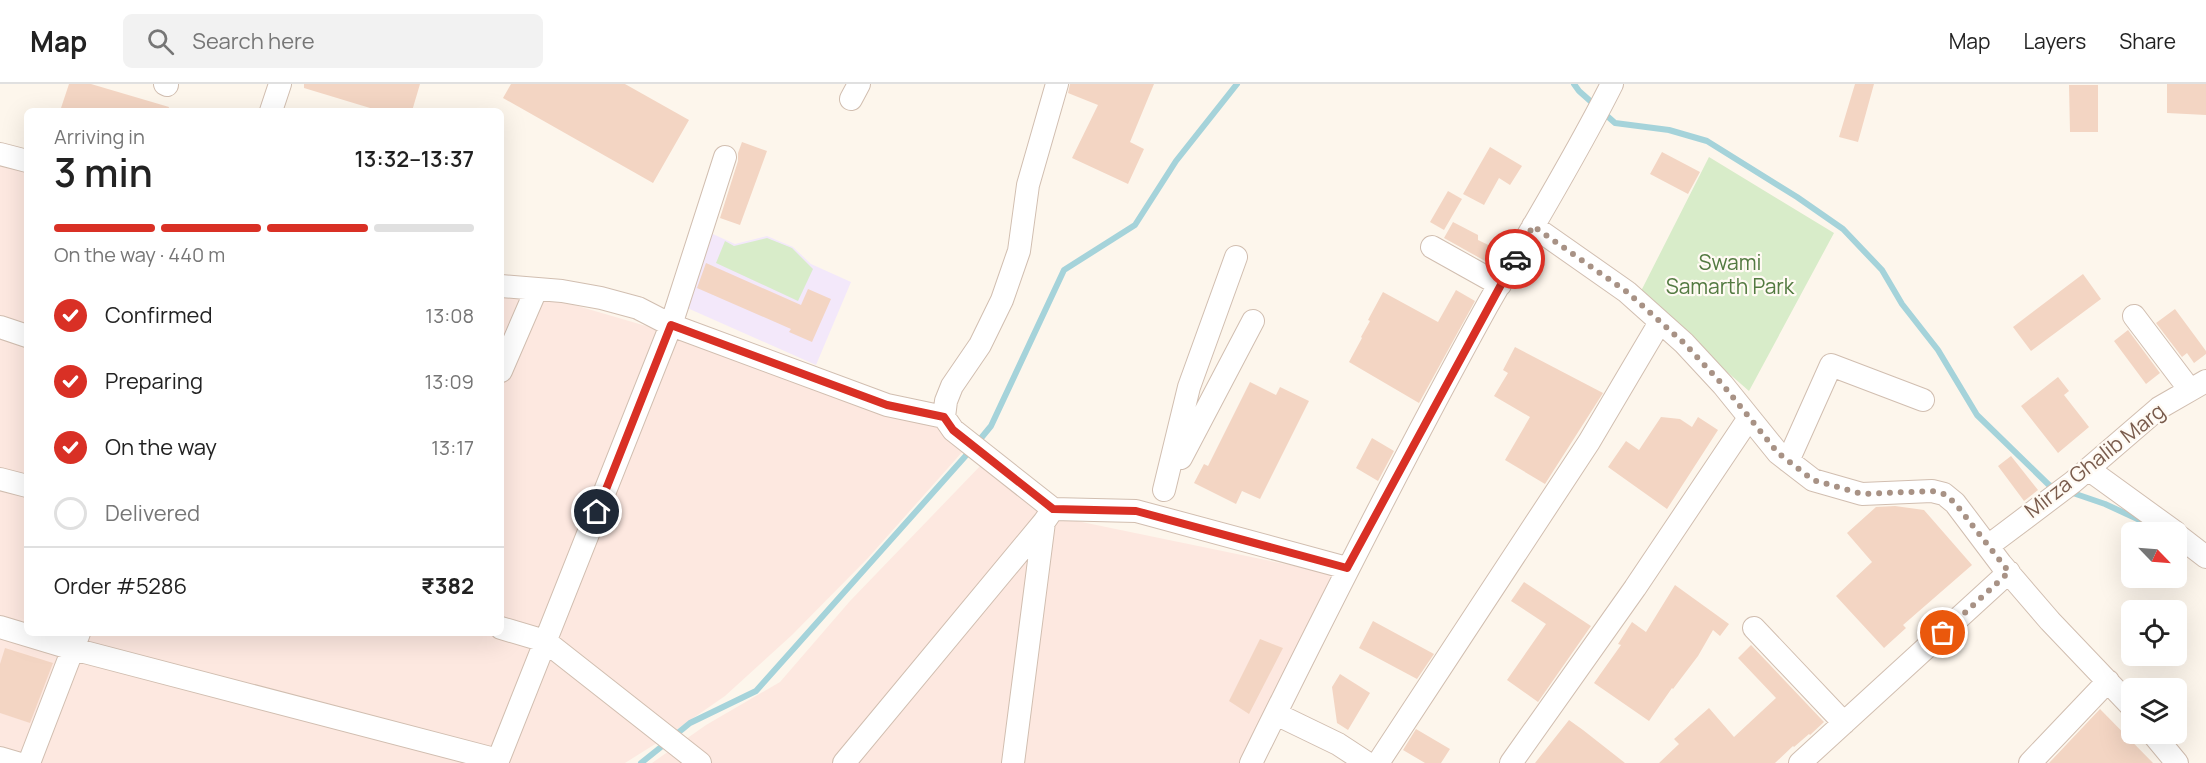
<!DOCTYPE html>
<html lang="en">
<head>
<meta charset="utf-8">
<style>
  body { margin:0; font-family:Manrope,sans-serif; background:#f2f2f2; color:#222; height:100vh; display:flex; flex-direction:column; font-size:22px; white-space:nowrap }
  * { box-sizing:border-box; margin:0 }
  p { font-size:20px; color:#767676 }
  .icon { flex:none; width:33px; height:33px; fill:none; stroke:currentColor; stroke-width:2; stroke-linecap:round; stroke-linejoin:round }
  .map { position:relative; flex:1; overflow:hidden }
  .drawer { position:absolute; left:24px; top:24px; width:480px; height:528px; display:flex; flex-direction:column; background:#fff; border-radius:9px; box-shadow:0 6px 24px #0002 }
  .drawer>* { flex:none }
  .needle { width:39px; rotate:115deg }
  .tools { position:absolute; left:2121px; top:438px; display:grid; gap:12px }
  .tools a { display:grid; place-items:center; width:66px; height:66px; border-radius:9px; background:#fff; box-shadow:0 6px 24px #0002; font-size:30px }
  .pin { position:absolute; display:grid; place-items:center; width:51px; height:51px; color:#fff; margin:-26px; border:3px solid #fff; border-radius:50%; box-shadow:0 2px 6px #0007 }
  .courier { position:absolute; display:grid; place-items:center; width:60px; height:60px; margin:-30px; border:4px solid #d93025; border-radius:50%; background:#fff; color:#222; box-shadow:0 2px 8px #0007 }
  .summary em { font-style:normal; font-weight:600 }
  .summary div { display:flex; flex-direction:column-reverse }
  .summary { display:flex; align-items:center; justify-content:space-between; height:102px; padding:0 30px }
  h1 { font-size:39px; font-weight:600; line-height:45px }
  .bar { display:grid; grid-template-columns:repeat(4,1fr); gap:9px 6px; align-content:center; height:72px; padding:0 30px }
  .bar i { height:8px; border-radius:4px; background:#e0e0e0 }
  .bar .selected { background:#d93025 }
  .bar p { grid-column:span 4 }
  .line { display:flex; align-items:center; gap:15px; padding:0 30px; border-top:2px solid #e0e0e0 }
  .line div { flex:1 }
  ol { padding:0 30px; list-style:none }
  li { display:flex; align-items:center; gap:18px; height:66px }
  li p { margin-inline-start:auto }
  li .icon { padding:6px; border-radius:50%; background:#d93025; color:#fff; stroke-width:4 }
  li:last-child { color:#767676 }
  li i { width:33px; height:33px; border:3px solid #e0e0e0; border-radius:50% }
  header { display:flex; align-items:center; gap:36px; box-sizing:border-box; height:84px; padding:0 30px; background:#fff; border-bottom:2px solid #e0e0e0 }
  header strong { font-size:28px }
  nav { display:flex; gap:33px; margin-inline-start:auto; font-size:21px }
  .search { width:420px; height:54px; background:#f2f2f2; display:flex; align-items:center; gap:15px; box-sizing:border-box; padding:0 21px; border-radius:9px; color:#767676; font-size:22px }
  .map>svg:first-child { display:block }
  .commercial { fill:#fde8e0 }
  .education { fill:#f3e8fa }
  .green { fill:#d8ecc9 }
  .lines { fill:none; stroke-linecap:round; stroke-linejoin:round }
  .stream { stroke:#a5d3da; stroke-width:6 }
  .building { fill:#f3d5c3 }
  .minor-casing { stroke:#d1beb0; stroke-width:24 }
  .minor { stroke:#fff; stroke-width:22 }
  .done { stroke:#a89285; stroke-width:6; stroke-dasharray:0 10.8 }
  .route { stroke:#d93025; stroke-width:8 }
  .labels { text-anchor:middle; stroke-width:4.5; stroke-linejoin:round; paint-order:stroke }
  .park-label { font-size:21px; fill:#537a41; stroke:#fffaf3 }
  .street-label { font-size:21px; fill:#7a5c4d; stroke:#fffaf3 }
</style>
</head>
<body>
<header>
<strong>Map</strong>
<div class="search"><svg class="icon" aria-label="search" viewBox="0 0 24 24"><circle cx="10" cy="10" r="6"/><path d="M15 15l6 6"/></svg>Search here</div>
<nav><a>Map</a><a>Layers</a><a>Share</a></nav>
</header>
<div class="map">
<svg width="2206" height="679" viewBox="0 0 2206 679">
  <rect width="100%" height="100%" fill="#fdf6ec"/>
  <!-- commercial -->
  <path class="commercial" d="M 0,78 L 27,87 L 27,549 L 501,549 L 501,210 L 564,218 L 677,251 L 941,338 L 964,366 L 868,474 L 792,551 L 725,612 L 660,657 L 625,679 L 0,679 Z
    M 983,379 L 1043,430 L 1338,491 L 1245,679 L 652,679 L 706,641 L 780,598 L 850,517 Z"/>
  <!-- education -->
  <path class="education" d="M 706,147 L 735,160 L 767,152 L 793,163 L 811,180 L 851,198 L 816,281 L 676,219 Z"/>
  <!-- green -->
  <path class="green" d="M 1709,73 L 1834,149 L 1749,307 L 1639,211 Z
    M 767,154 L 792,164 L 813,185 L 798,217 L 716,179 L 725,157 L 734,162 Z"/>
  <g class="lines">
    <!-- stream -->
    <path class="stream" d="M 1574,0 L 1579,7 L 1615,39 L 1669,46 L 1707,57 L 1797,113 L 1843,145 L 1882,186 L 1902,220 L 1938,266 L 1977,331 L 2049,401 L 2055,403
      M 977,359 L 991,342 L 1064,186 L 1135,141 L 1176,77 L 1237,0
      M 2070,408 L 2105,420 L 2144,438
      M 674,652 L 690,639 L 756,607 L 970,367
      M 641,679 L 666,659"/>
  </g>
  <!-- building -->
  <path class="building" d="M 69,0 L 91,0 L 169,23 L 168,27 L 70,27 L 61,24 Z
    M 304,0 L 420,0 L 412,27 L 380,27 L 304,4 Z
    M 511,0 L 625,0 L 689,36 L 653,99 L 503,14 Z
    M 1070,0 L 1154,0 L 1130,58 L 1144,65 L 1128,100 L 1072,74 L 1098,21 L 1068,9 Z
    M 1855,0 L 1874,0 L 1858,58 L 1839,53 Z
    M 2167,0 L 2206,0 L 2206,31 L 2167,29 Z
    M 2069,1 L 2098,1 L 2098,48 L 2070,48 Z
    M 742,58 L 767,67 L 740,141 L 720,134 L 738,77 L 738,69 Z
    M 1490,63 L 1522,82 L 1510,101 L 1499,94 L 1484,121 L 1463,110 Z
    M 1662,68 L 1700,88 L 1688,110 L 1650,90 Z
    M 1448,107 L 1462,115 L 1444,146 L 1430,138 Z
    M 1453,138 L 1478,151 L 1478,156 L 1503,168 L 1494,182 L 1444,154 Z
    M 706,179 L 801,221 L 808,205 L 831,215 L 812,258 L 789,248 L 791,245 L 697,204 Z
    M 2083,190 L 2101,215 L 2031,267 L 2013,243 Z
    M 1456,206 L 1475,217 L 1419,319 L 1349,278 L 1362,254 L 1361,253 L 1370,237 L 1368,236 L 1383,208 L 1438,238 Z
    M 2175,225 L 2206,267 L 2206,270 L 2194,279 L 2187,269 L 2182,273 L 2156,239 Z
    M 2128,246 L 2160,289 L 2146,300 L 2114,257 Z
    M 1515,263 L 1603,309 L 1545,400 L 1505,376 L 1530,333 L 1494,312 L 1508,289 L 1503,286 Z
    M 2058,293 L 2069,307 L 2064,311 L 2089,343 L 2058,369 L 2021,322 Z
    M 1250,298 L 1276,311 L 1280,303 L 1309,317 L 1260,415 L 1242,407 L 1236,420 L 1194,399 L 1204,380 L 1208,382 Z
    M 1661,333 L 1680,335 L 1692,343 L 1698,333 L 1718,346 L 1667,425 L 1608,383 L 1626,357 L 1639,366 Z
    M 1372,354 L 1394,367 L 1378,397 L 1356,384 Z
    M 2011,372 L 2038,406 L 2024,417 L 1998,382 Z
    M 1895,422 L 1924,426 L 1972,481 L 1903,541 L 1906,544 L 1884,564 L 1836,512 L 1872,478 L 1847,449 L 1876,423 Z
    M 1524,498 L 1591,542 L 1538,618 L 1507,596 L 1546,540 L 1511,517 Z
    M 1675,501 L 1729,540 L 1720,552 L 1713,546 L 1698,572 L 1673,605 L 1672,604 L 1649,637 L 1594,599 L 1621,561 L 1618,560 L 1632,538 L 1646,548 Z
    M 1373,537 L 1434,570 L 1417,595 L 1359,564 Z
    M 1260,555 L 1283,564 L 1249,630 L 1229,617 Z
    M 1751,561 L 1824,638 L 1810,651 L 1809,650 L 1794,663 L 1793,662 L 1775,679 L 1659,679 L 1679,660 L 1674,655 L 1709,624 L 1734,653 L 1776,614 L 1738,574 Z
    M 5,564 L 53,579 L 30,639 L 0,629 L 0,580 Z
    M 1340,590 L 1370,609 L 1348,646 L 1337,639 L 1332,603 Z
    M 2100,625 L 2153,679 L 2049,679 Z
    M 1569,636 L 1583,646 L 1625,679 L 1535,679 Z
    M 1416,645 L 1450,665 L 1441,679 L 1425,679 L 1403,666 Z"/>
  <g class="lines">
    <!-- minor casing -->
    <g class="minor-casing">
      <path id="minor" d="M 165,0 L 167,1
        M 1057,0 L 1028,101 L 1019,167 L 1002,216 L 980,261 L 952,302 L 946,317 L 944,333 L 953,346 L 1053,425 L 1136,427 L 1347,484
        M 851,15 L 859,0
        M 271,27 L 280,0
        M 0,70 L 27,77
        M 1533,142 L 1627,208 L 1684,259 L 1723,301 L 1778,369 L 1813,396 L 1862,410 L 1932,407 L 1944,410 L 1955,419 L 2001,480 L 2050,537 L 2132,623
        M 1432,163 L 1500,201
        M 501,202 L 562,207 L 601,214 L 638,224 L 671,241 L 887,321 L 944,333
        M 2134,232 L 2190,306
        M 0,243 L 27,252
        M 501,287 L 536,206
        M 1181,374 L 1253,237
        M 1788,377 L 1831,281 L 1923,316
        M 2088,385 L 2175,448
        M 0,395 L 27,402
        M 1164,406 L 1189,303 L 1236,173
        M 2176,450 L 2206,473
        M 1988,462 L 2073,398 L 2159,324 L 2206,297
        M 0,543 L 73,565 L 498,676
        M 501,544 L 545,557 L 700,679
        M 1754,544 L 1844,639
        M 1276,630 L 1338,660 L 1367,679
        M 2153,650 L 2177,679
        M 0,674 L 17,679
        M 29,679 L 79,549
        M 497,679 L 671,241 L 725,73
        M 844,679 L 1044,438 L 1053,425
        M 1013,679 L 1044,438
        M 1251,679 C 1327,525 1404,372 1487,222 C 1529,148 1574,76 1612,0
        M 1378,679 L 1589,358 L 1660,238
        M 1511,679 L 1635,504 L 1749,334
        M 1800,679 L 2009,488
        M 2030,679 L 2108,597"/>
    </g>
    <!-- minor -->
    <use href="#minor" class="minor"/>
  </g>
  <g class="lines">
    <!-- done -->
    <path class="done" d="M 1515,175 L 1533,142 L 1627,208 L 1684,259 L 1723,301 L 1778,369 L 1813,396 L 1862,410 L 1932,407 L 1944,410 L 1955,419 L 2009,488 L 1943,549"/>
    <!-- route -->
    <path class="route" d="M 597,428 L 671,241 L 887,321 L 944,333 L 953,346 L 1053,425 L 1136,427 L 1347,484 L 1515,175"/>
  </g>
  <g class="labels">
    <!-- park labels -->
    <g class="park-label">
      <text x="1730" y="186">Swami<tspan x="1730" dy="24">Samarth Park</tspan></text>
    </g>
    <!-- street labels -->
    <g class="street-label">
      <text transform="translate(2095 377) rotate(-38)" y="7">Mirza Ghalib Marg</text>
    </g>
  </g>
</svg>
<div class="tools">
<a><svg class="needle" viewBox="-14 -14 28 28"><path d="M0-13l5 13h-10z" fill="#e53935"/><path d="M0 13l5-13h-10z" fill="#767676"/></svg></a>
<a><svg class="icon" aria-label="locate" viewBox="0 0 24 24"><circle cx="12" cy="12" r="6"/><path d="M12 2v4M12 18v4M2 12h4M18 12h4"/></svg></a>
<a><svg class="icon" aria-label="layers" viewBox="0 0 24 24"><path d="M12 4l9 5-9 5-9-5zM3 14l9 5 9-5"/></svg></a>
</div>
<div class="pin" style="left:1943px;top:549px;background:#ea580c"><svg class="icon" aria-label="bag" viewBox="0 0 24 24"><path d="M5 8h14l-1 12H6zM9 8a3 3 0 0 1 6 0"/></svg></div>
<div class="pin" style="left:597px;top:428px;background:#1f2937"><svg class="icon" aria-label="home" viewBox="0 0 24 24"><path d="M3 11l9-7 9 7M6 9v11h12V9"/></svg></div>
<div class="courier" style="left:1515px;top:175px"><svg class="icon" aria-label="car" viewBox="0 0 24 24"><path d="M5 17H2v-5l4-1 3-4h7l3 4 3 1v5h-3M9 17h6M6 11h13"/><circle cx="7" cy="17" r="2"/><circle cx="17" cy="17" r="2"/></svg></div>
<section class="drawer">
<div class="summary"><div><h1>3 min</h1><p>Arriving in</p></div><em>13:32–13:37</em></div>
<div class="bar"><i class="selected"></i><i class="selected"></i><i class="selected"></i><i></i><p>On the way · 440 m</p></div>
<ol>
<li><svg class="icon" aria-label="check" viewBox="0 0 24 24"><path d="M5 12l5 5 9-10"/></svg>Confirmed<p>13:08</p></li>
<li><svg class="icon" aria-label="check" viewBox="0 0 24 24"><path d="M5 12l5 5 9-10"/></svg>Preparing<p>13:09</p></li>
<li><svg class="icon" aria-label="check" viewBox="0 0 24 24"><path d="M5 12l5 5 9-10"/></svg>On the way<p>13:17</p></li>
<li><i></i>Delivered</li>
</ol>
<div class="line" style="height:78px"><div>Order #5286</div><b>₹382</b></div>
</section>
</div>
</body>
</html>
